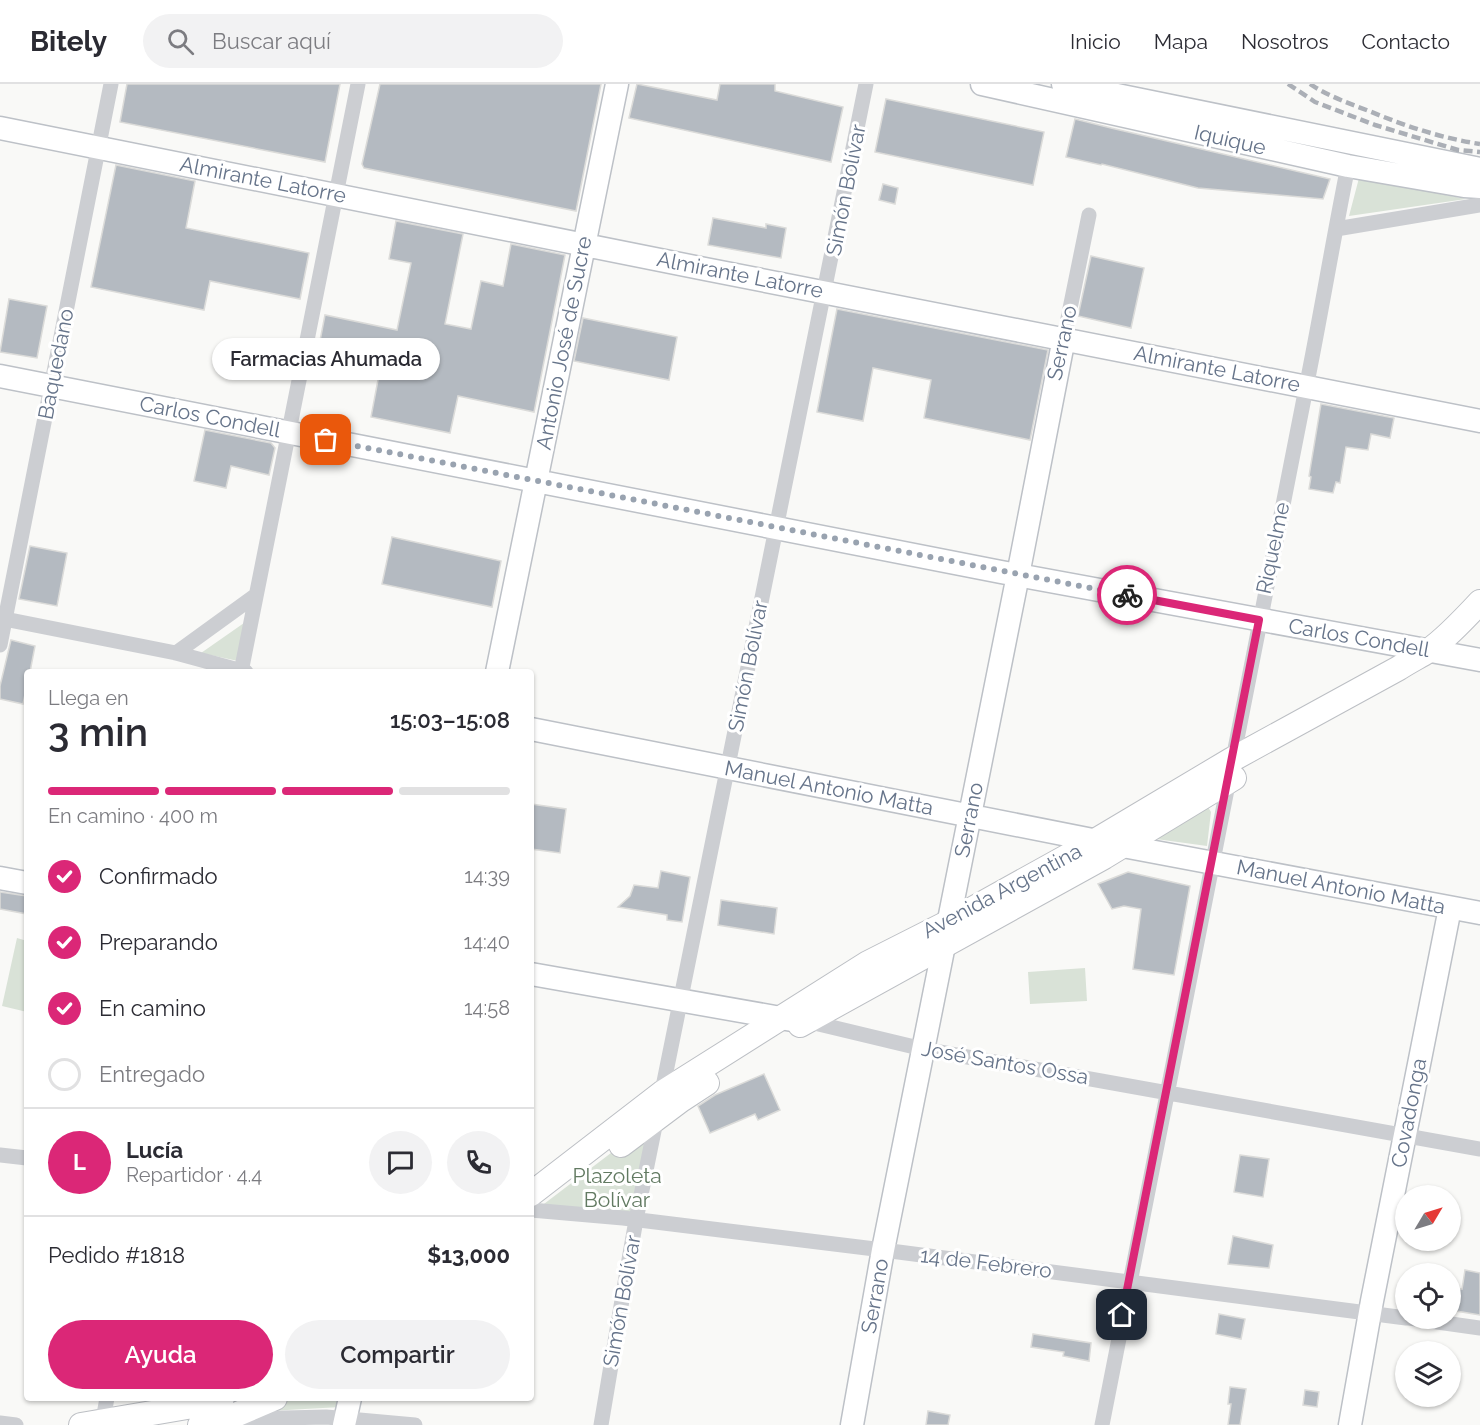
<!DOCTYPE html>
<html lang="es">
<head>
<meta charset="utf-8">
<style>
  body { margin:0; font-family:Raleway,sans-serif; background:#f2f2f3; color:#2b2b33; height:100vh; display:flex; flex-direction:column; font-size:22px; white-space:nowrap }
  * { box-sizing:border-box; margin:0 }
  p { font-size:20px; color:#7c7c81 }
  .icon { flex:none; width:33px; height:33px; fill:none; stroke:currentColor; stroke-width:2; stroke-linecap:round; stroke-linejoin:round }
  .map { position:relative; flex:1; overflow:hidden }
  .panel { position:absolute; left:24px; top:585px; width:510px; height:732px; display:flex; flex-direction:column; background:#fff; border-radius:6px; box-shadow:0 2px 4px #0004 }
  .panel>* { flex:none }
  .needle { width:39px; rotate:52deg }
  .controls { position:absolute; left:1395px; top:1101px; display:grid; gap:12px }
  .controls a { display:grid; place-items:center; width:66px; height:66px; border-radius:50%; background:#fff; box-shadow:0 2px 4px #0004; font-size:30px }
  .pin { position:absolute; display:grid; place-items:center; width:51px; height:51px; color:#fff; margin:-26px; border-radius:12px; box-shadow:0 3px 9px #0006 }
  .courier { position:absolute; display:grid; place-items:center; width:60px; height:60px; margin:-30px; border:4px solid #db2777; border-radius:50%; background:#fff; color:#222; box-shadow:0 2px 8px #0007 }
  .bubble { position:absolute; height:42px; border-radius:21px; background:#fff; box-shadow:0 2px 4px #0004; font-size:20px; font-weight:600; line-height:42px; text-align:center }
  .overview em { font-style:normal; font-weight:600 }
  .overview div { display:flex; flex-direction:column-reverse }
  .overview { display:flex; align-items:center; justify-content:space-between; height:102px; padding:0 24px }
  h1 { font-size:39px; font-weight:600; line-height:45px }
  .bar { display:grid; grid-template-columns:repeat(4,1fr); gap:9px 6px; align-content:center; height:72px; padding:0 24px }
  .bar i { height:8px; border-radius:4px; background:#e1e1e2 }
  .bar .current { background:#db2777 }
  .bar p { grid-column:span 4 }
  .line { display:flex; align-items:center; gap:15px; padding:0 24px; border-top:2px solid #e1e1e2 }
  .line div { flex:1 }
  .round { display:grid; place-items:center; flex:none; width:63px; height:63px; border-radius:32px; background:#f2f2f3 }
  ol { padding:0 24px; list-style:none }
  li { display:flex; align-items:center; gap:18px; height:66px }
  li p { margin-inline-start:auto }
  li .icon { padding:6px; border-radius:50%; background:#db2777; color:#fff; stroke-width:4 }
  li:last-child { color:#7c7c81 }
  li i { width:33px; height:33px; border:3px solid #e1e1e2; border-radius:50% }
  .cta { display:flex; gap:12px; margin-top:auto; padding:12px 24px }
  .cta a { flex:1; height:69px; border-radius:36px; background:#db2777; color:#fff; font-size:24px; font-weight:600; line-height:69px; text-align:center }
  .cta a+a { background:#f2f2f3; color:#2b2b33 }
  header { display:flex; align-items:center; gap:36px; box-sizing:border-box; height:84px; padding:0 30px; background:#fff; border-bottom:2px solid #e1e1e2 }
  header strong { font-size:28px }
  nav { display:flex; gap:33px; margin-inline-start:auto; font-size:21px }
  .search { width:420px; height:54px; background:#f2f2f3; display:flex; align-items:center; gap:15px; box-sizing:border-box; padding:0 21px; border-radius:33px; color:#7c7c81; font-size:22px }
  .map>svg:first-child { display:block }
  .green { fill:#d9e2d7 }
  .building { fill:#b4bac1; stroke:#dbdbd9; stroke-width:1.5 }
  .lines { fill:none; stroke-linecap:round; stroke-linejoin:round }
  .secondary-casing { stroke:#bdc1c7; stroke-width:25 }
  .primary-casing { stroke:#bcbfc4; stroke-width:26 }
  .street { stroke:#ccced2; stroke-width:15 }
  .secondary { stroke:#fff; stroke-width:22 }
  .primary { stroke:#fff; stroke-width:24 }
  .rail { stroke:#abafb6; stroke-width:4.5; stroke-dasharray:9 4.5; stroke-linecap:butt }
  .done { stroke:#99a3b0; stroke-width:6; stroke-dasharray:0 10.8 }
  .route { stroke:#db2777; stroke-width:8 }
  .labels { text-anchor:middle; stroke-width:6; stroke-linejoin:round; paint-order:stroke }
  .street-label { font-size:21px; fill:#66748a; stroke:#fff }
  .park-label { font-size:21px; fill:#627a62; stroke:#fff }
</style>
</head>
<body>
<header>
<strong>Bitely</strong>
<div class="search"><svg class="icon" aria-label="search" viewBox="0 0 24 24"><circle cx="10" cy="10" r="6"/><path d="M15 15l6 6"/></svg>Buscar aquí</div>
<nav><a>Inicio</a><a>Mapa</a><a>Nosotros</a><a>Contacto</a></nav>
</header>
<div class="map">
<svg width="1480" height="1341" viewBox="0 0 1480 1341">
  <rect width="100%" height="100%" fill="#f9f9f7"/>
  <!-- green -->
  <path class="green" d="M 1359,94 L 1466,115 L 1349,132 Z
    M 244,539 L 238,577 L 201,569 Z
    M 1208,723 L 1211,728 L 1207,762 L 1156,755 Z
    M 17,854 L 27,857 L 27,928 L 2,922 Z
    M 1085,884 L 1087,917 L 1030,920 L 1028,888 Z
    M 657,1034 L 636,1136 L 536,1126 Z
    M 293,1314 L 343,1314 L 341,1323 L 269,1327 Z"/>
  <!-- building -->
  <path class="building" d="M 127,0 L 340,0 L 325,78 L 120,38 Z
    M 380,0 L 601,0 L 576,127 L 364,84 L 362,80 Z
    M 637,0 L 717,16 L 720,0 L 775,0 L 775,7 L 843,23 L 831,78 L 629,34 Z
    M 886,15 L 1044,48 L 1033,101 L 875,68 Z
    M 1075,35 L 1111,44 L 1330,95 L 1323,115 L 1198,104 L 1102,80 L 1101,81 L 1066,73 Z
    M 116,81 L 195,97 L 186,144 L 309,169 L 300,215 L 210,197 L 204,226 L 91,203 Z
    M 883,100 L 898,104 L 895,120 L 879,116 Z
    M 713,134 L 766,144 L 766,140 L 786,144 L 781,174 L 708,161 Z
    M 396,137 L 463,150 L 445,240 L 471,245 L 481,197 L 503,202 L 511,160 L 565,171 L 534,328 L 458,312 L 450,349 L 371,333 L 381,280 L 318,267 L 325,231 L 397,246 L 411,179 L 389,175 Z
    M 1091,172 L 1144,184 L 1131,244 L 1078,232 Z
    M 9,215 L 47,222 L 37,274 L 0,268 Z
    M 837,225 L 1048,266 L 1030,356 L 924,334 L 931,296 L 873,284 L 863,337 L 817,328 Z
    M 583,234 L 677,253 L 669,296 L 574,277 Z
    M 1321,320 L 1394,334 L 1390,354 L 1371,350 L 1368,366 L 1346,363 L 1340,399 L 1336,398 L 1333,409 L 1309,405 L 1311,393 L 1309,392 Z
    M 205,346 L 271,359 L 275,364 L 269,391 L 231,382 L 226,404 L 194,397 Z
    M 392,453 L 501,477 L 492,523 L 382,500 Z
    M 30,462 L 67,469 L 57,522 L 19,515 Z
    M 11,556 L 35,562 L 30,588 L 27,588 L 27,601 L 23,620 L 0,615 L 0,602 Z
    M 531,720 L 566,725 L 560,769 L 531,765 Z
    M 661,787 L 690,793 L 682,838 L 667,836 L 667,831 L 618,823 L 630,812 L 634,801 L 658,804 Z
    M 1128,788 L 1190,802 L 1174,891 L 1133,885 L 1141,825 L 1124,822 L 1112,825 L 1098,800 Z
    M 0,808 L 27,812 L 27,830 L 0,825 Z
    M 721,816 L 777,824 L 774,850 L 718,841 Z
    M 764,990 L 780,1026 L 758,1036 L 755,1030 L 710,1049 L 698,1022 L 715,1011 Z
    M 1240,1071 L 1269,1075 L 1263,1113 L 1234,1108 Z
    M 1233,1152 L 1273,1161 L 1269,1184 L 1228,1180 Z
    M 1465,1186 L 1480,1189 L 1480,1231 L 1450,1226 L 1452,1203 L 1462,1205 Z
    M 1219,1230 L 1245,1235 L 1241,1255 L 1216,1250 Z
    M 1033,1250 L 1091,1259 L 1089,1277 L 1063,1272 L 1064,1268 L 1031,1263 Z
    M 1230,1303 L 1246,1305 L 1240,1341 L 1228,1341 L 1231,1320 L 1228,1320 Z
    M 1305,1306 L 1319,1308 L 1317,1323 L 1303,1321 Z
    M 928,1327 L 950,1331 L 948,1341 L 926,1341 Z"/>
  <g class="lines">
    <!-- secondary casing -->
    <g class="secondary-casing">
      <path id="secondary" d="M 982,0 L 1348,82 L 1464,102 L 1480,103
        M 1063,0 L 1480,85
        M 0,44 L 705,185 L 1480,337
        M 0,292 L 1001,488 L 1480,576
        M 497,588 L 617,0
        M 531,645 L 1123,762 L 1480,829
        M 0,794 L 27,799
        M 531,890 L 792,936
        M 344,1341 L 350,1314
        M 852,1341 L 883,1166 L 1018,491 L 1064,254
        M 1350,1341 L 1372,1217 L 1450,824"/>
    </g>
    <!-- primary casing -->
    <g class="primary-casing">
      <path id="primary" d="M 800,941 L 1104,773 L 1234,694
        M 621,1061 L 681,1016 L 707,999
        M 531,1110 L 662,1009 L 868,879 L 949,838 L 1095,757 L 1231,676 L 1399,584 C 1408,578 1418,573 1428,567 C 1443,557 1467,532 1480,518
        M 81,1341 L 193,1322 L 222,1314
        M 200,1341 L 226,1335 L 275,1314"/>
    </g>
    <!-- street -->
    <path class="street" d="M 1336,145 L 1480,121
      M 1064,254 L 1089,131
      M 0,534 L 176,569 L 246,588
      M 0,561 L 111,0
      M 176,569 L 256,511
      M 241,588 L 358,0
      M 806,937 L 923,965 L 1480,1065
      M 0,1071 L 27,1074
      M 531,1126 L 623,1134 L 883,1166 L 1406,1234
      M 1409,1234 L 1480,1244
      M 238,1335 L 326,1333 L 415,1341
      M 0,1339 L 16,1341
      M 102,1341 L 107,1314
      M 601,1341 C 613,1271 624,1201 637,1131 C 711,754 793,378 866,0
      M 1102,1341 C 1167,995 1238,650 1306,304 C 1321,230 1333,156 1348,82"/>
    <!-- secondary -->
    <use href="#secondary" class="secondary"/>
    <!-- primary -->
    <use href="#primary" class="primary"/>
    <!-- rail -->
    <path class="rail" d="M 1288,0 L 1315,18 L 1375,41 L 1458,66 L 1480,68
      M 1310,0 C 1328,12 1348,19 1369,27 C 1405,42 1441,54 1480,60"/>
  </g>
  <g class="lines">
    <!-- done -->
    <path class="done" d="M 326,356 L 1127,511"/>
    <!-- route -->
    <path class="route" d="M 1122,1231 C 1167,999 1214,768 1259,536 L 1127,511"/>
  </g>
  <g class="labels">
    <!-- street labels -->
    <g class="street-label">
      <text transform="translate(1230 56) rotate(13)" y="7">Iquique</text>
      <text transform="translate(263 96) rotate(11)" y="7">Almirante Latorre</text>
      <text transform="translate(846 106) rotate(-79)" y="7">Simón Bolívar</text>
      <text transform="translate(740 191) rotate(11)" y="7">Almirante Latorre</text>
      <text transform="translate(564 259) rotate(-79)" y="7">Antonio José de Sucre</text>
      <text transform="translate(1062 259) rotate(-78)" y="7">Serrano</text>
      <text transform="translate(56 280) rotate(-79)" y="7">Baquedano</text>
      <text transform="translate(1217 285) rotate(11)" y="7">Almirante Latorre</text>
      <text transform="translate(210 333) rotate(11)" y="7">Carlos Condell</text>
      <text transform="translate(1273 464) rotate(-78)" y="7">Riquelme</text>
      <text transform="translate(1359 554) rotate(10)" y="7">Carlos Condell</text>
      <text transform="translate(748 582) rotate(-79)" y="7">Simón Bolívar</text>
      <text transform="translate(829 704) rotate(11)" y="7">Manuel Antonio Matta</text>
      <text transform="translate(969 736) rotate(-79)" y="7">Serrano</text>
      <text transform="translate(1341 803) rotate(11)" y="7">Manuel Antonio Matta</text>
      <text transform="translate(1002 807) rotate(-28)" y="7">Avenida Argentina</text>
      <text transform="translate(1005 979) rotate(10)" y="7">José Santos Ossa</text>
      <text transform="translate(1409 1029) rotate(-79)" y="7">Covadonga</text>
      <text transform="translate(986 1179) rotate(7)" y="7">14 de Febrero</text>
      <text transform="translate(875 1212) rotate(-80)" y="7">Serrano</text>
      <text transform="translate(622 1217) rotate(-80)" y="7">Simón Bolívar</text>
    </g>
    <!-- park labels -->
    <g class="park-label">
      <text x="617" y="1099">Plazoleta<tspan x="617" dy="24">Bolívar</tspan></text>
    </g>
  </g>
</svg>
<div class="controls">
<a><svg class="needle" viewBox="-14 -14 28 28"><path d="M0-13l5 13h-10z" fill="#e53935"/><path d="M0 13l5-13h-10z" fill="#7c7c81"/></svg></a>
<a><svg class="icon" aria-label="locate" viewBox="0 0 24 24"><circle cx="12" cy="12" r="6"/><path d="M12 2v4M12 18v4M2 12h4M18 12h4"/></svg></a>
<a><svg class="icon" aria-label="layers" viewBox="0 0 24 24"><path d="M12 4l9 5-9 5-9-5zM3 14l9 5 9-5"/></svg></a>
</div>
<div class="pin" style="left:326px;top:356px;background:#ea580c"><svg class="icon" aria-label="bag" viewBox="0 0 24 24"><path d="M5 8h14l-1 12H6zM9 8a3 3 0 0 1 6 0"/></svg></div>
<div class="pin" style="left:1122px;top:1231px;background:#1f2937"><svg class="icon" aria-label="home" viewBox="0 0 24 24"><path d="M3 11l9-7 9 7M6 9v11h12V9"/></svg></div>
<div class="courier" style="left:1127px;top:511px"><svg class="icon" aria-label="bike" viewBox="0 0 24 24"><circle cx="6" cy="16" r="4"/><circle cx="18" cy="16" r="4"/><path d="M6 16l4-8h5l3 8M10 8l3 8H6M13 5h3"/></svg></div>
<div class="bubble" style="left:212px;top:254px;width:228px">Farmacias Ahumada</div>
<section class="panel">
<div class="overview"><div><h1>3 min</h1><p>Llega en</p></div><em>15:03–15:08</em></div>
<div class="bar"><i class="current"></i><i class="current"></i><i class="current"></i><i></i><p>En camino · 400 m</p></div>
<ol>
<li><svg class="icon" aria-label="check" viewBox="0 0 24 24"><path d="M5 12l5 5 9-10"/></svg>Confirmado<p>14:39</p></li>
<li><svg class="icon" aria-label="check" viewBox="0 0 24 24"><path d="M5 12l5 5 9-10"/></svg>Preparando<p>14:40</p></li>
<li><svg class="icon" aria-label="check" viewBox="0 0 24 24"><path d="M5 12l5 5 9-10"/></svg>En camino<p>14:58</p></li>
<li><i></i>Entregado</li>
</ol>
<div class="line" style="height:108px"><b class="round" style="background:#db2777;color:#fff">L</b><div><b>Lucía</b><p>Repartidor · 4.4</p></div><a class="round"><svg class="icon" aria-label="chat" viewBox="0 0 24 24"><path d="M4 5h16v11H9l-5 4z"/></svg></a><a class="round"><svg class="icon" aria-label="phone" viewBox="0 0 24 24"><path d="M5 4h4l2 5-3 2q2 4 5 5l2-3 5 2v4C11 20 4 13 5 4z"/></svg></a></div>
<div class="line" style="height:78px"><div>Pedido #1818</div><b>$13,000</b></div>
<div class="cta"><a>Ayuda</a><a>Compartir</a></div>
</section>
</div>
</body>
</html>
